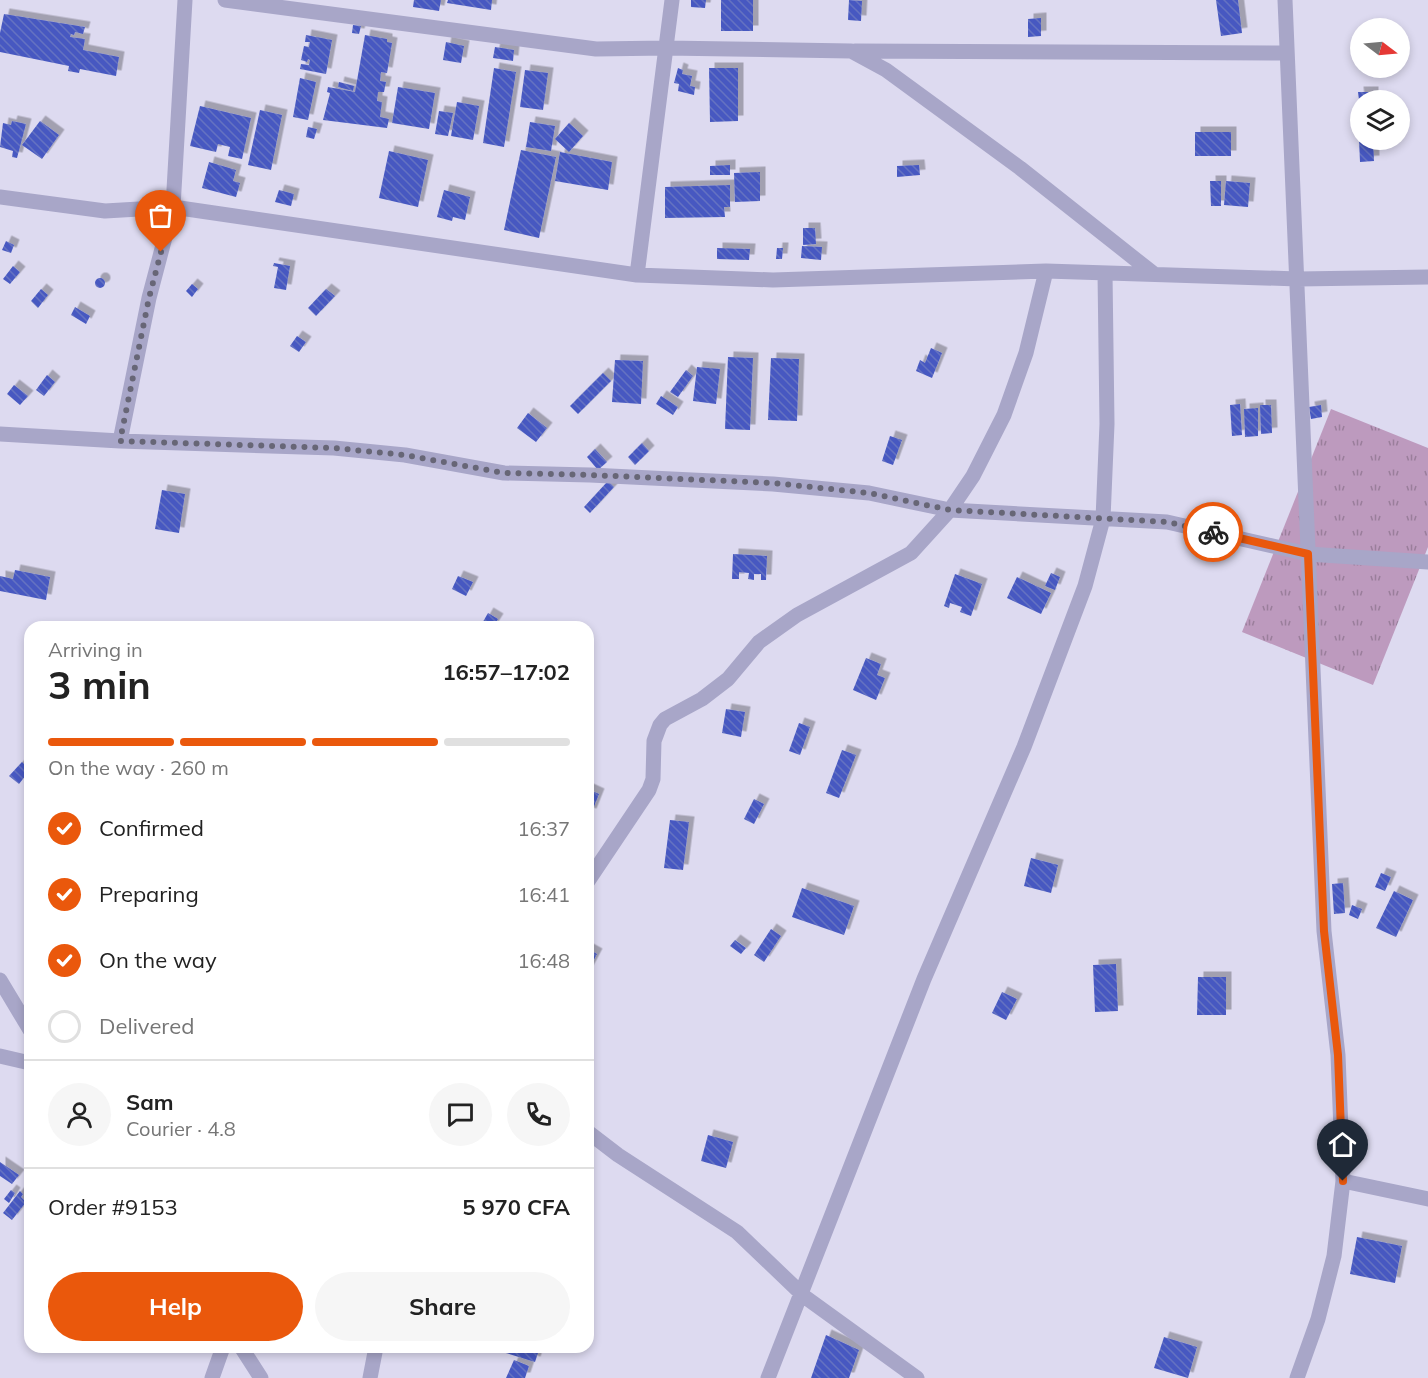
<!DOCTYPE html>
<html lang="en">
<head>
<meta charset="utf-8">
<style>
  body { margin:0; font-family:Mulish,sans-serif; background:#f6f6f6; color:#222; height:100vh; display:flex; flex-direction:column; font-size:22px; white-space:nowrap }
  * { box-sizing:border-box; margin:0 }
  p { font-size:20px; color:#767676 }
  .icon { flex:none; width:33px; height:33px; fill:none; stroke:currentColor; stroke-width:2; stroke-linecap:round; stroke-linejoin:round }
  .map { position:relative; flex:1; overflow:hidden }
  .side { position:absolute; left:24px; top:621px; width:570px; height:732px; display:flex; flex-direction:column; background:#fff; border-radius:18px; box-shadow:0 3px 9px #0003 }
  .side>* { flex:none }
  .needle { width:39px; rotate:106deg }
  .fabs { position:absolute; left:1350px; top:18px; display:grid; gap:12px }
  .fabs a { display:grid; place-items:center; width:60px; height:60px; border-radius:50%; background:#fff; box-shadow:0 3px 9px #0003; font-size:30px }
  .pin { position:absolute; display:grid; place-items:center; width:51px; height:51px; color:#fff; margin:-62px -26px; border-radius:50% 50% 50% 0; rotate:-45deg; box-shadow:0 0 6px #0007 }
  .pin .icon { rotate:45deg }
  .courier { position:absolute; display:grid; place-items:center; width:60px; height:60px; margin:-30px; border:4px solid #ea580c; border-radius:50%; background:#fff; color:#222; box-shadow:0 2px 8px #0007 }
  .overview em { font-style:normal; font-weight:700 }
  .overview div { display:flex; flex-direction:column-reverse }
  .overview { display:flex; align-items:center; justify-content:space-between; height:102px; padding:0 24px }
  h1 { font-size:39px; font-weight:700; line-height:45px }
  .bar { display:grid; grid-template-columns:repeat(4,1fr); gap:9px 6px; align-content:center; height:72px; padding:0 24px }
  .bar i { height:8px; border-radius:4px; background:#e0e0e0 }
  .bar .selected { background:#ea580c }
  .bar p { grid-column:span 4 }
  .line { display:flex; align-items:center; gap:15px; padding:0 24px; border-top:2px solid #e0e0e0 }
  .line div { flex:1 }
  .round { display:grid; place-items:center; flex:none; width:63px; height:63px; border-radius:32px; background:#f6f6f6 }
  ol { padding:0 24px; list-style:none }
  li { display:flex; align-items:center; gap:18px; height:66px }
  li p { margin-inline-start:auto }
  li .icon { padding:6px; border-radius:50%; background:#ea580c; color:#fff; stroke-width:4 }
  li:last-child { color:#767676 }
  li i { width:33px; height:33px; border:3px solid #e0e0e0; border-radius:50% }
  .primary-button { display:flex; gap:12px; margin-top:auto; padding:12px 24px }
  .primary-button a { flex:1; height:69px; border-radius:36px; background:#ea580c; color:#fff; font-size:24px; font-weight:700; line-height:69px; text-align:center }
  .primary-button a+a { background:#f6f6f6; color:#222 }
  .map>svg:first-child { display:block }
  .park { fill:url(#park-tufts) }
  .building { fill:url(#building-back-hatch); filter:url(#shadow) }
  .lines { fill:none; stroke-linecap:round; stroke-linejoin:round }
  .street { stroke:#a8a6c8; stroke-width:15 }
  .done { stroke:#676676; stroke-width:6; stroke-dasharray:0 10.8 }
  .route { stroke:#ea580c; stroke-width:8 }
</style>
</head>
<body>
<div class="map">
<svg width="1428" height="1378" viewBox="0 0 1428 1378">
  <defs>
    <pattern id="park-tufts" width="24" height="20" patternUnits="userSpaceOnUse" patternTransform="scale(1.5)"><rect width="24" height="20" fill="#bd9abe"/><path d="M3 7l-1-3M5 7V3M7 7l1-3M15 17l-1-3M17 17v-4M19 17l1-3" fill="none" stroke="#9a7e9b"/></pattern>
    <pattern id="building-back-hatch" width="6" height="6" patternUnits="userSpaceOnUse" patternTransform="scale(1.5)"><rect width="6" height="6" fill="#4759c1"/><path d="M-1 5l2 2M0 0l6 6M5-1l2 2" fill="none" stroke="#6572c1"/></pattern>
    <filter id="shadow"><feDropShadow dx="5.5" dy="-5.5" stdDeviation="0" flood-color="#0004"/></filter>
  </defs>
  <rect width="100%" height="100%" fill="#dddaf0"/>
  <!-- park -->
  <path class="park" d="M 1331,409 L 1428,448 L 1428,547 L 1373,685 L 1242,632 Z"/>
  <!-- building -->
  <path class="building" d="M 414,0 L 441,0 L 439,11 L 413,7 Z
    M 448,0 L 492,0 L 491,10 L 447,3 Z
    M 691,0 L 706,0 L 705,8 L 691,7 Z
    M 721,0 L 753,0 L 753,31 L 721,31 Z
    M 849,0 L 862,1 L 861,21 L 848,20 Z
    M 1216,0 L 1238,0 L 1242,33 L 1221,36 Z
    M 4,14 L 85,27 L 83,34 L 75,32 L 74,35 L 71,34 L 70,37 L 85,39 L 83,50 L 119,57 L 116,76 L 80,69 L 79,73 L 68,71 L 69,66 L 0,52 L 0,33 Z
    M 1041,18 L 1041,36 L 1028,37 L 1028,19 Z
    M 353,25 L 361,26 L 359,34 L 352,33 Z
    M 306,35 L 332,40 L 326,74 L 300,69 L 301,64 L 309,65 L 310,60 L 308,59 L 307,62 L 301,60 L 304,46 L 309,47 L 310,42 L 305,42 Z
    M 365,35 L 387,39 L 387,42 L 392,43 L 387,73 L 381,72 L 380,81 L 386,82 L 384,92 L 378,92 L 377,101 L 382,102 L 380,117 L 389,119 L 387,128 L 323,120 L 330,93 L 327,92 L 328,87 L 355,92 Z
    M 446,42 L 464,46 L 461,63 L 443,60 Z
    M 495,47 L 514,50 L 513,61 L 493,58 Z
    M 494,68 L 516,72 L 504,147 L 483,143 Z
    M 678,68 L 683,70 L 682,74 L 692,76 L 690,86 L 695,87 L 694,95 L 678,91 L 679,84 L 674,83 Z
    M 709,68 L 738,68 L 738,121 L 710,122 Z
    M 525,70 L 548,73 L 543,110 L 520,107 Z
    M 300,78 L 316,82 L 308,120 L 293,117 Z
    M 339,82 L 354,86 L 353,91 L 338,87 Z
    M 398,87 L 435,93 L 429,129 L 392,123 Z
    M 1358,92 L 1373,92 L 1373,100 L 1359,100 Z
    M 457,102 L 479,106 L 473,140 L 451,136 Z
    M 200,106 L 251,118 L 242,159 L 228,156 L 230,147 L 218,144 L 216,152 L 190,146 Z
    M 260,110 L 282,115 L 271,170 L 248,165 Z
    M 439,111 L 453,113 L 448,136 L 435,134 Z
    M 12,121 L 26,124 L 17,158 L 12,157 L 13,151 L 0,147 L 3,123 L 11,125 Z
    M 40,121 L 59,135 L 42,159 L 22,145 Z
    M 530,122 L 555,126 L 551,151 L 526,147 Z
    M 569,123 L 583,136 L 569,152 L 555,139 Z
    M 308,127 L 317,129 L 314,139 L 306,137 Z
    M 1195,132 L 1231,132 L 1231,156 L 1195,156 Z
    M 1359,140 L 1373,140 L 1374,161 L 1360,162 Z
    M 521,150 L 556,157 L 539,238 L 504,230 Z
    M 389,151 L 428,160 L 418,207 L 379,198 Z
    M 560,152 L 612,162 L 608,190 L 555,181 Z
    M 209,162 L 236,170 L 233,181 L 240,183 L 236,197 L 202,188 Z
    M 730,165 L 730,175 L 710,175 L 710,166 Z
    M 919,165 L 920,175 L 897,177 L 897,166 Z
    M 760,172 L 760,201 L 735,202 L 734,173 Z
    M 1210,181 L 1221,181 L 1221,206 L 1211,206 Z
    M 1226,181 L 1250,183 L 1248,207 L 1224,205 Z
    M 730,185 L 730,207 L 724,207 L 725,217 L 665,218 L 665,187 Z
    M 279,190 L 294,194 L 291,206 L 275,202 Z
    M 444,190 L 470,197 L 465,220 L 453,217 L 452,221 L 437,217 Z
    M 803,228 L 815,228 L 816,244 L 803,245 Z
    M 6,241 L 14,245 L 11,253 L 2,250 Z
    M 802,246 L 822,247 L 821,260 L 801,258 Z
    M 717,248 L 750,249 L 749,260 L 717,259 Z
    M 777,248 L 783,248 L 782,259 L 776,259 Z
    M 274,263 L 290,266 L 286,290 L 274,288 L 278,267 L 273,266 Z
    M 13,266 L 20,272 L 10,284 L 3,279 Z
    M95 283a5 5 0 1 1 10 0a5 5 0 1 1-10 0Z
    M 192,284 L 198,289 L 192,297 L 186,291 Z
    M 41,289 L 48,295 L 38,308 L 31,301 Z
    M 326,289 L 335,296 L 316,316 L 308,308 Z
    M 75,307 L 90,316 L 86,324 L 71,315 Z
    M 297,336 L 306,342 L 299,352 L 290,346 Z
    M 931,348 L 942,353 L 932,378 L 916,371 L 920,360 L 925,363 Z
    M 728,357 L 753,358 L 750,430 L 725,429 Z
    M 771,358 L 799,359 L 797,421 L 768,420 Z
    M 615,360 L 643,361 L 641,404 L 612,402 Z
    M 697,367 L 720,369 L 716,404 L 693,401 Z
    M 686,370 L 693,376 L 678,397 L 670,392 Z
    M 603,373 L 611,381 L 578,414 L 570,406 Z
    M 47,375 L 55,382 L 44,396 L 36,390 Z
    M 14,385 L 28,396 L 20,405 L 7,394 Z
    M 661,396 L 678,407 L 673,415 L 656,404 Z
    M 1240,404 L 1242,435 L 1232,436 L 1230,405 Z
    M 1260,405 L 1271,405 L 1272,433 L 1261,434 Z
    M 1321,405 L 1322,417 L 1311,419 L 1309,407 Z
    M 1258,408 L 1258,436 L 1245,437 L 1244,409 Z
    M 528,413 L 547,428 L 536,442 L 517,428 Z
    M 890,436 L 902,440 L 893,465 L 882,461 Z
    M 642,443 L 649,451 L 635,465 L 628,457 Z
    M 595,449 L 607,462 L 598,470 L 587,457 Z
    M 608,481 L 614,487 L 590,513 L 584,507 Z
    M 162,490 L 185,494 L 179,533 L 155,529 Z
    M 733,554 L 767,556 L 766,580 L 761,580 L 761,574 L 754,574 L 754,580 L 748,579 L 749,573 L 739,572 L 739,579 L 732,579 Z
    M 15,570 L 50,577 L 46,600 L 0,591 L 0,576 L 13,579 Z
    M 1051,573 L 1060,577 L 1055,590 L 1045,586 Z
    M 955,574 L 982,584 L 971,616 L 960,612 L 962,607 L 950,603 L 949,608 L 944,606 Z
    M 458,576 L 473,582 L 466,596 L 452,589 Z
    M 1017,577 L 1051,593 L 1041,614 L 1007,598 Z
    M 488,613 L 498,619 L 493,627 L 480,627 Z
    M 866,658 L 881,664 L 877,675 L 885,678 L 876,700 L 853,690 Z
    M 726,709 L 745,712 L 741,737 L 722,733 Z
    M 799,723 L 810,727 L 800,755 L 789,751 Z
    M 842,750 L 856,755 L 839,798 L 826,793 Z
    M 22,762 L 30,770 L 19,784 L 9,776 Z
    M 588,789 L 599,794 L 591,814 L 588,813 Z
    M 754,799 L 764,804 L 754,824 L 744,819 Z
    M 670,820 L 689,822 L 683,870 L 664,868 Z
    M 1031,858 L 1058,865 L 1051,893 L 1024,886 Z
    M 1381,873 L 1391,877 L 1385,891 L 1375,887 Z
    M 1343,883 L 1345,913 L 1334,914 L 1332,884 Z
    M 802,888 L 854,906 L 844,935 L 792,917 Z
    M 1394,891 L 1413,900 L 1396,937 L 1376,928 Z
    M 1352,905 L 1362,909 L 1358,919 L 1349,915 Z
    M 771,929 L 781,936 L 764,962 L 754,955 Z
    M 735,940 L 746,948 L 741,954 L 730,946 Z
    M 588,949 L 597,954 L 588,971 Z
    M 1116,964 L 1118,1011 L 1095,1012 L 1093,965 Z
    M 1198,977 L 1226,977 L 1226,1015 L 1197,1015 Z
    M 1002,992 L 1017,999 L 1006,1020 L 992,1013 Z
    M 708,1135 L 733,1142 L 726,1168 L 701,1161 Z
    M 0,1162 L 19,1175 L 12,1184 L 0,1176 Z
    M 11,1190 L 15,1193 L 9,1203 L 4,1199 Z
    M 20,1191 L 23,1194 L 21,1197 L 26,1202 L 12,1220 L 3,1213 Z
    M 1357,1237 L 1402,1246 L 1395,1283 L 1350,1274 Z
    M 826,1335 L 859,1350 L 849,1378 L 811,1378 Z
    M 1164,1337 L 1197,1347 L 1188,1378 L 1154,1368 Z
    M 486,1347 L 540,1347 L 535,1362 Z
    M 514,1360 L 529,1366 L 525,1378 L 506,1378 Z"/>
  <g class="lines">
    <!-- street -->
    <path class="street" d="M 225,0 L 596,49 L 666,48 L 851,51 L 886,70 L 1020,168 L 1154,274
      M 1285,0 L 1324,931 L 1338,1055 L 1343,1181 L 1428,1199
      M 855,51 L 1287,53
      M 0,197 L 105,211 L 173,207 L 637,275 L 773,280 L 1046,271 L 1298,279 L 1428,277
      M 637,275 L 672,0
      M 0,434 L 120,441 L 334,448 L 405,455 L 504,473 L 590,475 L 773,484 L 869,493 L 950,510 L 1167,522 L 1308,554 L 1428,562
      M 120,441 L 149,298 L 173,207 L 185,0
      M 588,881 L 649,790 L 653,779 L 654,741 L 660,725 L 665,719 L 702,699 L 728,679 L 759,642 L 797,615 L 911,553 L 950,510 L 973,476 L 1004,415 L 1026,353 L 1046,271
      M 0,980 L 30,1030
      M 0,1056 L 30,1063
      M 588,1132 L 618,1155 L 737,1232 L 805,1297 L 917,1378
      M 241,1347 L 261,1378
      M 212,1378 L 223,1347
      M 370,1378 L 376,1347
      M 768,1378 L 924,979 L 1024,747 L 1085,586 L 1103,519 L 1107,424 L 1105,273
      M 1297,1378 L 1318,1319 L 1334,1256 L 1343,1181"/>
  </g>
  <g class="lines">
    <!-- done -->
    <path class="done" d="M 161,252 L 149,298 L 120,441 L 334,448 L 405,455 L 504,473 L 590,475 L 773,483 L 869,493 L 950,510 L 1167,522 L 1213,532"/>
    <!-- route -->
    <path class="route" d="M 1213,532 L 1308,554 L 1324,931 L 1338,1055 L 1343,1181"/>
  </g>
</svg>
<div class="fabs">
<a><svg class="needle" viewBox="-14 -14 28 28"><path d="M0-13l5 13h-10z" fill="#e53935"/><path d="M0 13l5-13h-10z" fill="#767676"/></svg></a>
<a><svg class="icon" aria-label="layers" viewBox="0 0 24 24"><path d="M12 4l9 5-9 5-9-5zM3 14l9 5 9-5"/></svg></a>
</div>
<div class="pin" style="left:161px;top:252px;background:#ea580c"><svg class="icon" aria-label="bag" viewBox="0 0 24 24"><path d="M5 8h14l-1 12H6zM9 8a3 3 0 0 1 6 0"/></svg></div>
<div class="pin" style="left:1343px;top:1181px;background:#1f2937"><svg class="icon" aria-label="home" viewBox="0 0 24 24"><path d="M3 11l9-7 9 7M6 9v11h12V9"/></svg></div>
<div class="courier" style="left:1213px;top:532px"><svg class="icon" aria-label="bike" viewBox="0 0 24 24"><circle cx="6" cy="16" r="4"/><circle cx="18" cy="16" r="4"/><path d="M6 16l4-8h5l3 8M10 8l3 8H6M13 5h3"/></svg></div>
<section class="side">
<div class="overview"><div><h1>3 min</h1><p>Arriving in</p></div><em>16:57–17:02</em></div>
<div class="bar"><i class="selected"></i><i class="selected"></i><i class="selected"></i><i></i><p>On the way · 260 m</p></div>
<ol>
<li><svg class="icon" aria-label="check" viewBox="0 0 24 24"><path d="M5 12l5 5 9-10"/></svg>Confirmed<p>16:37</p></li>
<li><svg class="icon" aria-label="check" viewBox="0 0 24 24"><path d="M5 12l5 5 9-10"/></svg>Preparing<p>16:41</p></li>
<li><svg class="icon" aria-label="check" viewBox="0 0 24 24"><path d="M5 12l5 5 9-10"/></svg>On the way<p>16:48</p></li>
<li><i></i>Delivered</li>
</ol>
<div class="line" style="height:108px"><a class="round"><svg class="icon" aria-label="person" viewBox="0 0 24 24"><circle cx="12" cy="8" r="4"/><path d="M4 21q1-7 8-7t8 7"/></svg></a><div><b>Sam</b><p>Courier · 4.8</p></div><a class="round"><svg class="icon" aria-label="chat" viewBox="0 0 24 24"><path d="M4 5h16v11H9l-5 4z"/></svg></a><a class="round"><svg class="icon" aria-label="phone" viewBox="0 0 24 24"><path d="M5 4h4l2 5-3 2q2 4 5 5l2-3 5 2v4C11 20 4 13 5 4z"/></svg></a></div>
<div class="line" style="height:78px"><div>Order #9153</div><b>5 970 CFA</b></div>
<div class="primary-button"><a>Help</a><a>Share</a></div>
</section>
</div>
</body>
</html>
